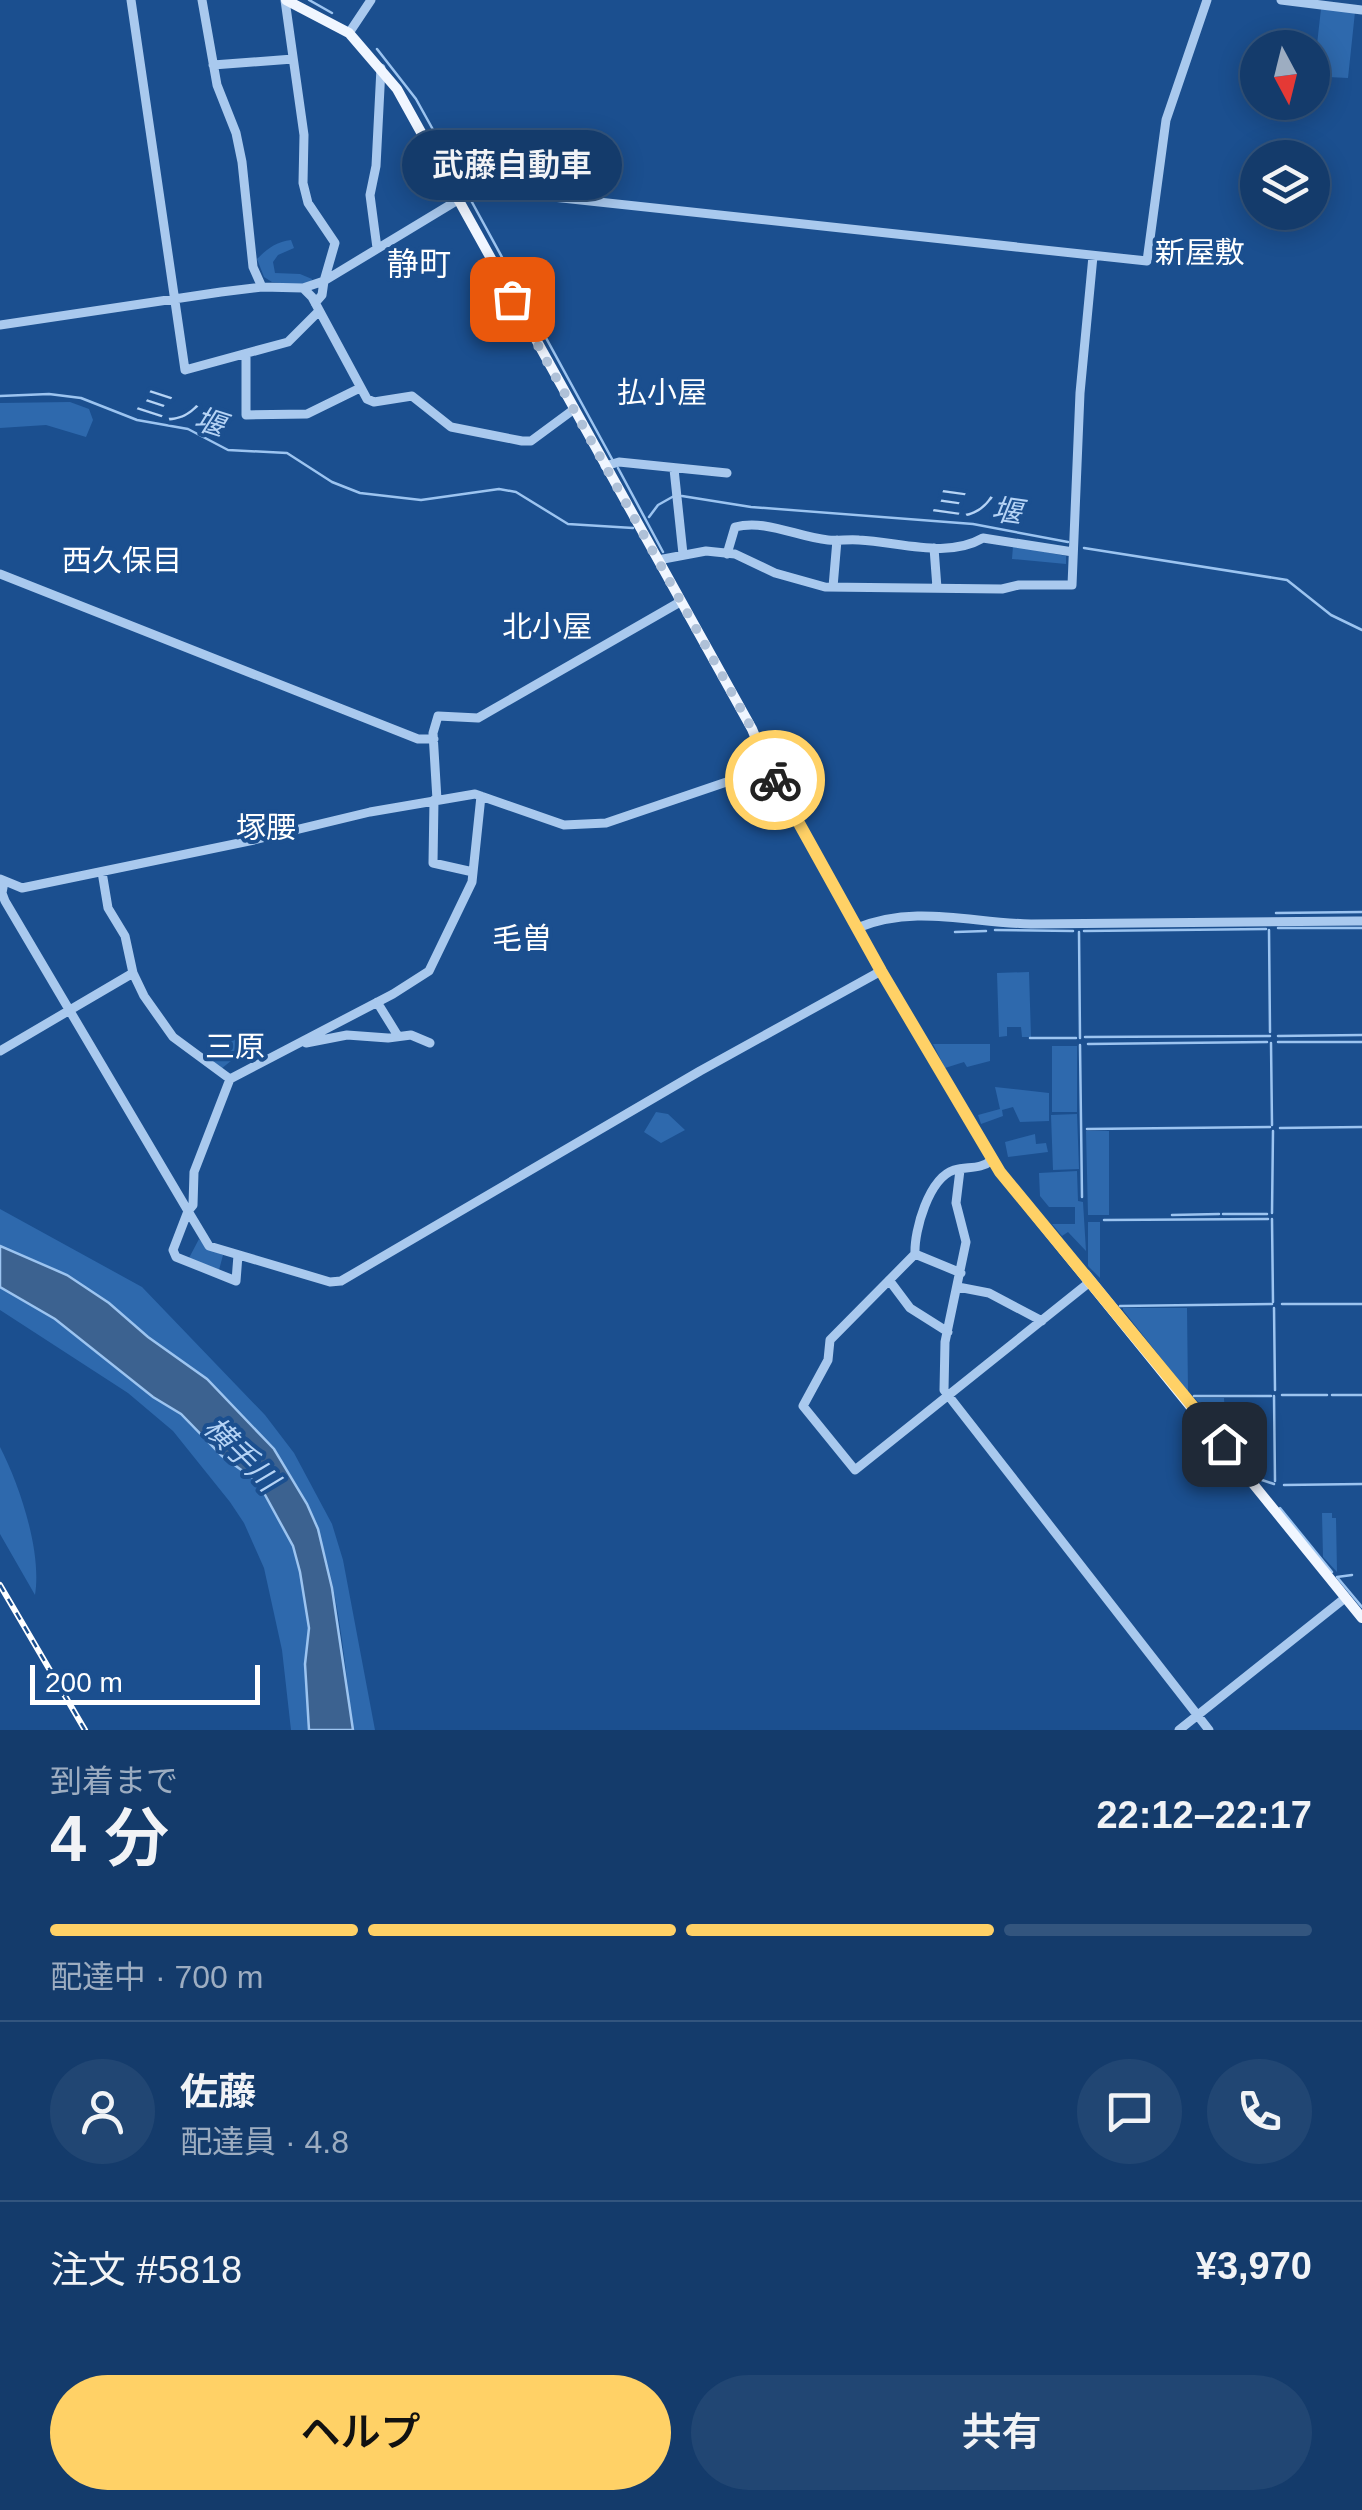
<!DOCTYPE html>
<html lang="ja">
<head>
<meta charset="utf-8">
<style>
  body { margin:0; font-family:Helvetica,"Noto Sans JP",sans-serif; background:#214673; color:#f1f3f6; height:100vh; display:flex; flex-direction:column; font-size:38px; white-space:nowrap }
  * { box-sizing:border-box; margin:0 }
  p { font-size:32px; color:#9dadc1 }
  .icon { flex:none; width:55px; height:55px; fill:none; stroke:currentColor; stroke-width:2; stroke-linecap:round; stroke-linejoin:round }
  .map { position:relative; height:1730px; overflow:hidden }
  .panel { display:flex; flex-direction:column; background:#143b6b; flex:1 }
  .panel>* { flex:none }
  .needle { width:65px; rotate:173deg }
  .tools { position:absolute; left:1240px; top:30px; display:grid; gap:20px }
  .tools a { display:grid; place-items:center; width:90px; height:90px; border-radius:50%; background:#143b6b; box-shadow:0 5px 25px #0003,0 0 0 2px #33557e; font-size:50px }
  .scale { position:absolute; left:30px; bottom:25px; width:230px; box-sizing:border-box; padding-left:10px; border:5px solid #fff; border-top:0; font-size:28px; line-height:35px; white-space:nowrap; color:#fff; -webkit-text-stroke:8px #1b4f8f; paint-order:stroke }
  .pin { position:absolute; display:grid; place-items:center; width:85px; height:85px; color:#fff; margin:-42px; border-radius:20px; box-shadow:0 5px 15px #0006 }
  .courier { position:absolute; display:grid; place-items:center; width:100px; height:100px; margin:-50px; border:8px solid #ffd166; border-radius:50%; background:#fff; color:#222; box-shadow:0 2px 12px #0007 }
  .bubble { position:absolute; height:70px; border-radius:35px; background:#143b6b; box-shadow:0 5px 25px #0003,0 0 0 2px #33557e; font-size:32px; font-weight:600; line-height:70px; text-align:center }
  .summary em { font-style:normal; font-weight:600 }
  .summary div { display:flex; flex-direction:column-reverse }
  .summary { display:flex; align-items:center; justify-content:space-between; height:170px; padding:0 50px }
  h1 { font-size:65px; font-weight:600; line-height:75px }
  .bar { display:grid; grid-template-columns:repeat(4,1fr); gap:15px 10px; align-content:center; height:120px; padding:0 50px }
  .bar i { height:12px; border-radius:8px; background:#33557e }
  .bar .on { background:#ffd166 }
  .bar p { grid-column:span 4 }
  .line { display:flex; align-items:center; gap:25px; padding:0 50px; border-top:2px solid #33557e }
  .line div { flex:1 }
  .round { display:grid; place-items:center; flex:none; width:105px; height:105px; border-radius:52px; background:#214673 }
  .action { display:flex; gap:20px; margin-top:auto; padding:20px 50px }
  .action a { flex:1; height:115px; border-radius:60px; background:#ffd166; color:#111; font-size:40px; font-weight:600; line-height:115px; text-align:center }
  .action a+a { background:#214673; color:#f1f3f6 }
  .map>svg:first-child { display:block }
  .green { fill:#2e69ad }
  .water { fill:#3c6290; stroke:#9cc4f0; stroke-width:2.5 }
  .lines { fill:none; stroke-linecap:round; stroke-linejoin:round }
  .stream { stroke:#9cc4f0; stroke-width:2.5 }
  .minor { stroke:#a9c9ee; stroke-width:9 }
  .major { stroke:#f0f6ff; stroke-width:10 }
  .rail-casing { stroke:#fff; stroke-width:6 }
  .rail { stroke:#1b4f8f; stroke-width:2.5; stroke-dasharray:8; stroke-linecap:butt }
  .done { stroke:#afc1d8; stroke-width:10; stroke-dasharray:0 18 }
  .route { stroke:#ffd166; stroke-width:12 }
  .labels { text-anchor:middle; stroke-width:8; stroke-linejoin:round; paint-order:stroke }
  .neighbourhood-label { font-size:30px; fill:#fff; stroke:#1b4f8f }
  .water-label { font-size:30px; font-style:italic; fill:#b5d3f5; stroke:#1b4f8f }
  .quarter-label { font-size:32px; fill:#fff; stroke:#1b4f8f }
</style>
</head>
<body>
<div class="map">
<svg width="1362" height="1730" viewBox="0 0 1362 1730">
  <rect width="100%" height="100%" fill="#1b4f8f"/>
  <!-- green -->
  <path class="green" d="M 1321,9 L 1355,12 L 1348,78 L 1328,77 L 1314,71 Z
    M 291,240 L 294,248 L 278,255 L 273,262 L 275,273 L 300,274 L 312,279 L 311,283 L 296,285 L 272,282 L 264,277 L 257,259 C 268,248 276,242 291,240 Z
    M 70,402 L 89,409 L 93,420 L 86,437 L 46,425 L 0,428 L 0,403 Z
    M 1013,546 L 1066,556 L 1066,564 L 1012,559 Z
    M 1029,972 L 1031,1037 L 1022,1037 L 1021,1027 L 1007,1027 L 1007,1036 L 999,1037 L 997,973 Z
    M 239,1034 L 248,1047 L 221,1069 L 206,1058 L 223,1050 L 219,1043 Z
    M 933,1044 L 990,1044 L 990,1061 L 967,1067 L 964,1062 L 945,1068 Z
    M 1052,1046 L 1077,1046 L 1077,1112 L 1052,1112 Z
    M 995,1087 L 1049,1093 L 1049,1121 L 1020,1122 L 1013,1107 L 1002,1110 L 1003,1116 L 981,1124 L 978,1115 L 1000,1109 Z
    M 656,1112 L 668,1114 L 685,1130 L 661,1143 L 644,1132 Z
    M 1077,1114 L 1079,1169 L 1053,1170 L 1051,1115 Z
    M 1086,1131 L 1109,1131 L 1109,1215 L 1088,1215 Z
    M 1035,1134 L 1036,1144 L 1046,1143 L 1048,1152 L 1008,1157 L 1005,1142 Z
    M 1077,1171 L 1078,1201 L 1083,1202 L 1086,1251 L 1068,1232 L 1062,1236 L 1052,1224 L 1075,1224 L 1075,1207 L 1049,1207 L 1040,1196 L 1039,1173 Z
    M 0,1209 L 142,1287 L 265,1415 L 294,1453 L 332,1524 L 343,1560 L 375,1730 L 353,1730 C 345,1664 339,1591 317,1528 C 287,1442 215,1392 148,1337 C 122,1316 98,1294 69,1277 C 48,1264 23,1256 0,1246 Z
    M 1088,1222 L 1100,1222 L 1100,1278 L 1088,1266 Z
    M 199,1239 L 207,1248 L 223,1255 L 219,1270 L 189,1258 Z
    M 0,1287 L 55,1319 L 153,1397 L 181,1414 L 221,1456 L 258,1482 L 293,1546 L 300,1572 L 309,1628 L 305,1664 L 309,1730 L 291,1730 L 282,1650 L 264,1568 L 244,1523 L 230,1502 L 173,1431 L 128,1393 L 0,1310 Z
    M 1123,1308 L 1187,1308 L 1188,1392 L 1123,1310 Z
    M 1195,1398 L 1224,1398 L 1226,1435 Z
    M 0,1447 C 20,1486 42,1552 35,1595 L 0,1534 Z
    M 1322,1513 L 1332,1513 L 1332,1518 L 1336,1518 L 1337,1572 L 1323,1557 Z"/>
  <!-- water -->
  <path class="water" d="M 0,1246 L 67,1275 L 109,1303 L 148,1337 L 207,1379 L 274,1449 L 307,1504 L 318,1529 L 332,1588 L 353,1730 L 309,1730 L 305,1664 L 309,1628 L 300,1572 L 293,1546 L 258,1482 L 222,1456 L 181,1414 L 153,1397 L 55,1319 L 0,1287 Z"/>
  <g class="lines">
    <!-- stream -->
    <path class="stream" d="M 309,0 L 332,13
      M 377,49 L 416,99 L 462,182
      M 467,193 L 612,459
      M 0,396 L 49,394 L 81,398 L 137,420 L 188,429 L 228,450 L 287,453 L 332,482 L 360,493 L 421,500 L 499,489 L 516,492 L 568,524 L 633,528
      M 618,468 L 663,552
      M 682,496 L 751,507 L 973,524 L 1068,542
      M 649,517 L 658,505 L 674,496
      M 1084,548 L 1287,580 L 1331,615 L 1362,630
      M 1276,913 L 1362,912
      M 1278,928 L 1362,928
      M 995,930 L 1073,931
      M 1269,930 L 1270,1032
      M 1084,931 L 1266,929
      M 955,932 L 986,931
      M 1079,932 L 1080,1038
      M 1278,1036 L 1362,1035
      M 1085,1037 L 1270,1036
      M 1030,1038 L 1076,1038
      M 1278,1042 L 1362,1042
      M 1271,1043 L 1272,1125
      M 1088,1044 L 1267,1042
      M 1080,1045 L 1082,1197
      M 1280,1128 L 1362,1127
      M 1087,1129 L 1270,1127
      M 1272,1213 L 1273,1131
      M 1223,1214 L 1267,1214
      M 1172,1215 L 1219,1214
      M 1272,1219 L 1273,1302
      M 1104,1220 L 1268,1219
      M 1088,1271 L 1185,1391
      M 1282,1304 L 1362,1304
      M 1120,1306 L 1272,1304
      M 1274,1308 L 1275,1390
      M 1282,1395 L 1327,1395
      M 1332,1395 L 1362,1395
      M 1194,1396 L 1271,1396
      M 1274,1396 L 1275,1481
      M 1191,1399 L 1256,1478 L 1274,1484
      M 1284,1485 L 1362,1484
      M 1280,1508 L 1332,1572
      M 1352,1575 L 1337,1577 L 1362,1607"/>
    <!-- minor -->
    <path class="minor" d="M 131,0 L 185,370 L 288,342 L 319,311
      M 202,0 L 217,85 L 236,133 L 242,162 L 253,267 L 262,287
      M 285,0 L 304,135 L 303,183 L 308,203 L 335,243 L 324,281 L 303,288
      M 1281,0 L 1362,10
      M 349,33 L 371,0
      M 213,65 L 293,59
      M 450,186 L 1147,261 L 1166,120 L 1207,0
      M 377,248 L 370,195 L 376,166 L 381,68
      M 315,303 L 322,295 L 324,281 L 458,200
      M 0,325 L 221,292 L 262,287 L 303,288 L 312,297 L 367,399 L 374,402 L 412,396 L 451,427 L 522,441 L 531,441 L 573,410
      M 246,354 L 246,415 L 307,414 L 360,388
      M 605,466 L 619,462 L 727,473
      M 674,469 L 683,554
      M 934,548 L 937,588
      M 727,554 L 735,527 C 766,519 797,537 828,540 C 838,541 849,539 859,540 C 900,542 947,559 983,538 L 1073,552
      M 658,560 L 706,551 L 735,554 L 775,573 L 825,587 L 1002,589 L 1019,585 L 1072,585 L 1080,393 L 1093,256
      M 0,574 L 418,739 L 434,739
      M 833,587 L 837,540
      M 481,796 L 472,882 L 429,971 L 393,994 L 230,1079 L 194,1172 L 193,1205 L 188,1211 L 209,1246 L 330,1282 L 341,1281 L 700,1071 L 881,971
      M 434,800 L 433,863 L 473,872
      M 437,800 L 433,733 L 438,716 L 478,718 L 680,602
      M 102,872 L 108,908 L 125,936 L 133,973 L 144,996 L 173,1037 L 230,1079
      M 0,879 L 22,888 L 254,840 L 370,812 L 475,794 L 564,825 L 606,823 L 768,768
      M 4,882 L 2,893 L 5,901 L 188,1211 L 173,1250 L 176,1257 L 236,1281 L 238,1255
      M 857,928 C 915,904 971,923 1031,924 C 1142,924 1252,923 1362,921
      M 377,1002 L 398,1036
      M 306,1043 L 347,1035 L 388,1038 L 411,1035 L 430,1043
      M 0,1051 L 133,973
      M 992,1160 C 980,1170 968,1166 954,1170 C 929,1178 914,1230 915,1254 L 830,1340 L 828,1360 L 803,1406 L 855,1470 L 1091,1281
      M 960,1170 L 956,1203 L 966,1242 L 945,1342 L 944,1390 L 1209,1730
      M 915,1254 L 961,1273
      M 889,1280 L 910,1308 L 948,1332
      M 958,1287 L 989,1293 L 1042,1321
      M 1179,1730 L 1345,1598"/>
    <!-- major -->
    <path class="major" d="M 286,0 L 349,33 L 397,89 L 752,729 L 768,768 L 881,971 L 1000,1172 L 1362,1618"/>
    <!-- rail casing -->
    <g class="rail-casing">
      <path id="rail" d="M 0,1585 L 85,1730"/>
    </g>
    <!-- rail -->
    <use href="#rail" class="rail"/>
  </g>
  <g class="lines">
    <!-- done -->
    <path class="done" d="M 512,299 L 752,729 L 775,780"/>
    <!-- route -->
    <path class="route" d="M 775,780 L 881,971 L 1000,1172 L 1224,1444"/>
  </g>
  <g class="labels">
    <!-- neighbourhood labels -->
    <g class="neighbourhood-label">
      <text x="1200" y="263">新屋敷</text>
      <text x="662" y="403">払小屋</text>
      <text x="122" y="571">西久保目</text>
      <text x="547" y="637">北小屋</text>
      <text x="266" y="838">塚腰</text>
      <text x="522" y="949">毛曽</text>
      <text x="235" y="1057">三原</text>
    </g>
    <!-- water labels -->
    <g class="water-label">
      <text transform="translate(181 413) rotate(18)" y="10">三ノ堰</text>
      <text transform="translate(977 507) rotate(8)" y="10">三ノ堰</text>
      <text transform="translate(241 1454) rotate(45)" y="10">横手川</text>
    </g>
    <!-- quarter labels -->
    <g class="quarter-label">
      <text x="419" y="275">静町</text>
    </g>
  </g>
</svg>
<div class="tools">
<a><svg class="needle" viewBox="-14 -14 28 28"><path d="M0-13l5 13h-10z" fill="#e53935"/><path d="M0 13l5-13h-10z" fill="#9dadc1"/></svg></a>
<a><svg class="icon" aria-label="layers" viewBox="0 0 24 24"><path d="M12 4l9 5-9 5-9-5zM3 14l9 5 9-5"/></svg></a>
</div>
<div class="scale">200 m</div>
<div class="pin" style="left:512px;top:299px;background:#ea580c"><svg class="icon" aria-label="bag" viewBox="0 0 24 24"><path d="M5 8h14l-1 12H6zM9 8a3 3 0 0 1 6 0"/></svg></div>
<div class="pin" style="left:1224px;top:1444px;background:#1f2937"><svg class="icon" aria-label="home" viewBox="0 0 24 24"><path d="M3 11l9-7 9 7M6 9v11h12V9"/></svg></div>
<div class="courier" style="left:775px;top:780px"><svg class="icon" aria-label="bike" viewBox="0 0 24 24"><circle cx="6" cy="16" r="4"/><circle cx="18" cy="16" r="4"/><path d="M6 16l4-8h5l3 8M10 8l3 8H6M13 5h3"/></svg></div>
<div class="bubble" style="left:402px;top:130px;width:220px">武藤自動車</div>
</div>
<section class="panel">
<div class="summary"><div><h1>4 分</h1><p>到着まで</p></div><em>22:12–22:17</em></div>
<div class="bar"><i class="on"></i><i class="on"></i><i class="on"></i><i></i><p>配達中 · 700 m</p></div>
<div class="line" style="height:180px"><a class="round"><svg class="icon" aria-label="person" viewBox="0 0 24 24"><circle cx="12" cy="8" r="4"/><path d="M4 21q1-7 8-7t8 7"/></svg></a><div><b>佐藤</b><p>配達員 · 4.8</p></div><a class="round"><svg class="icon" aria-label="chat" viewBox="0 0 24 24"><path d="M4 5h16v11H9l-5 4z"/></svg></a><a class="round"><svg class="icon" aria-label="phone" viewBox="0 0 24 24"><path d="M5 4h4l2 5-3 2q2 4 5 5l2-3 5 2v4C11 20 4 13 5 4z"/></svg></a></div>
<div class="line" style="height:130px"><div>注文 #5818</div><b>¥3,970</b></div>
<div class="action"><a>ヘルプ</a><a>共有</a></div>
</section>
</body>
</html>
